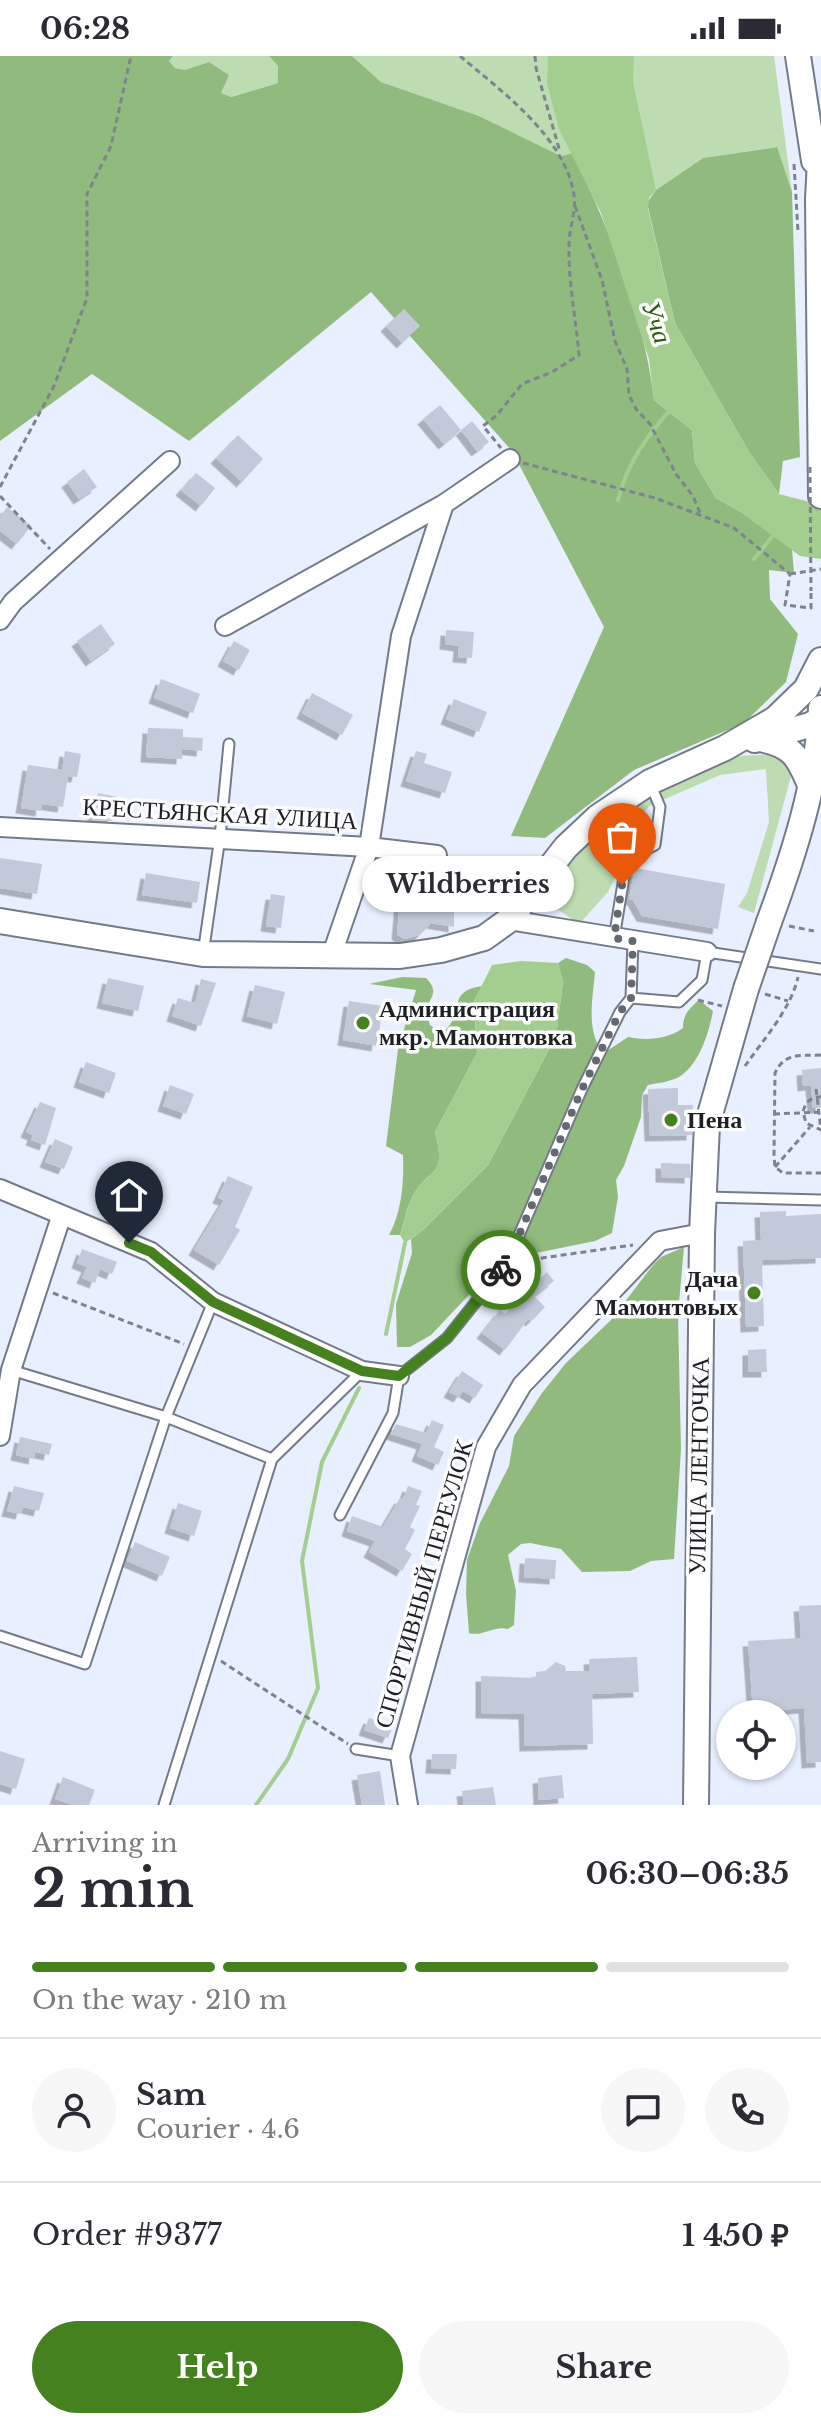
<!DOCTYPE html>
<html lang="en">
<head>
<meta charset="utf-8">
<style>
  body { margin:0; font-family:"Libre Baskerville",serif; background:#f7f7f7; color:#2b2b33; height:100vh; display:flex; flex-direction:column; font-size:30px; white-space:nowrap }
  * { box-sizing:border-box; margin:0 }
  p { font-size:26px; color:#7c7c81 }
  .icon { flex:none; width:44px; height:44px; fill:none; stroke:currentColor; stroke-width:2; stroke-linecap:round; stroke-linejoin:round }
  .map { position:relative; height:1749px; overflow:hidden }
  .side { display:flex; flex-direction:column; background:#fff; flex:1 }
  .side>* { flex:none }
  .fabs { position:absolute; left:716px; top:1644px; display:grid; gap:16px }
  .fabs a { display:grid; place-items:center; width:80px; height:80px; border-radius:50%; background:#fff; box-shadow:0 2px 6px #0004; font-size:40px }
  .pin { position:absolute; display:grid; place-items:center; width:68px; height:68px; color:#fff; margin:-82px -34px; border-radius:50% 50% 50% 0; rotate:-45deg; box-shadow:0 0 8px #0007 }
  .pin .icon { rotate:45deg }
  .courier { position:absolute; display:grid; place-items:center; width:80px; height:80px; margin:-40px; border:6px solid #45821f; border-radius:50%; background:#fff; color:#222; box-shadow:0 2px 10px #0007 }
  .bubble { position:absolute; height:56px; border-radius:28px; background:#fff; box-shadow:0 2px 6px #0004; font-size:26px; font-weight:700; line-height:56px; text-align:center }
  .head em { font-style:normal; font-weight:700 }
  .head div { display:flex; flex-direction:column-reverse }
  .head { display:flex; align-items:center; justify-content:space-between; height:136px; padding:0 32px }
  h1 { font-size:52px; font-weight:700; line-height:60px }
  .bar { display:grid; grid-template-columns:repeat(4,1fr); gap:12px 8px; align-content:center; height:96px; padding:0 32px }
  .bar i { height:10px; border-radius:6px; background:#e1e1e2 }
  .bar .active { background:#45821f }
  .bar p { grid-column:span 4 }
  .line { display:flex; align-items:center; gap:20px; padding:0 32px; border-top:2px solid #e1e1e2 }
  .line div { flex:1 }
  .round { display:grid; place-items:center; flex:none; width:84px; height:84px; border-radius:42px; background:#f7f7f7 }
  .button { display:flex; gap:16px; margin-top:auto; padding:16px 32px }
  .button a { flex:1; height:92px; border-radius:48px; background:#45821f; color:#fff; font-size:32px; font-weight:700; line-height:92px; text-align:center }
  .button a+a { background:#f7f7f7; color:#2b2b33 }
  .status { display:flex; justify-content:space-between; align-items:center; height:56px; padding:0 40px; background:#fff; direction:ltr }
  .status svg { height:22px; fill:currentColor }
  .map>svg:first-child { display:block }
  .green { fill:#bedcb1 }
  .forest { fill:#91bb7e }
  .water { fill:#a3ce90 }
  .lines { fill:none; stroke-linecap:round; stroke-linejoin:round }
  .stream { stroke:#a3ce90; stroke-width:4 }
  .building { fill:#c2c9d8; filter:url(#shadow) }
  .lane-casing { stroke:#737a88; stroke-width:13 }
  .street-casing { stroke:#737a88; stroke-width:22 }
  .secondary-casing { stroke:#737a88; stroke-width:28 }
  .path { stroke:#7e838e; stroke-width:3; stroke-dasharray:6 4; stroke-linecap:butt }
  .lane { stroke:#fff; stroke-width:9 }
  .street { stroke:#fff; stroke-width:18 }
  .secondary { stroke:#fff; stroke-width:24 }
  .secondary-bridge-casing { stroke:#737a88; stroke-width:28; stroke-linecap:butt }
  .path-bridge { stroke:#7e838e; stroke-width:3; stroke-dasharray:6 4; stroke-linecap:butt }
  .secondary-bridge { stroke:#fff; stroke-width:24 }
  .done { stroke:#646871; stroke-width:8; stroke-dasharray:0 14.4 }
  .route { stroke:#45821f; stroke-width:10 }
  .poi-dot { fill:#45821f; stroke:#fcfcfc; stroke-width:3 }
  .labels { text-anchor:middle; stroke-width:7; stroke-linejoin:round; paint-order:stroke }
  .street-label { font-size:24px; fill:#1d2025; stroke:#fcfcfc }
  .poi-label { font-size:24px; font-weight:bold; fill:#1d2025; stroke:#fcfcfc; text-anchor:start }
  .water-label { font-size:26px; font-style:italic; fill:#2b5e04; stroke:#fcfcfc }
</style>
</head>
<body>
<div class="status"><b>06:28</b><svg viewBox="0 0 49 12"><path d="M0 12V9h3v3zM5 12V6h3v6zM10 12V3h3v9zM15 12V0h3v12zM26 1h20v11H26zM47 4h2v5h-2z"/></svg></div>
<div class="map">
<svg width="821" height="1749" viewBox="0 0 821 1749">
  <defs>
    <filter id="shadow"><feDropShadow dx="-5.5" dy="5.5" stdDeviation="0" flood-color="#0004"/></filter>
  </defs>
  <rect width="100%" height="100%" fill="#e8efff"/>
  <!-- green -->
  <path class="green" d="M 173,0 L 269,0 L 278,10 L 278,27 L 230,41 L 220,37 L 229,19 L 209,6 L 185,14 L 175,12 L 169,5 Z
    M 352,0 L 774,0 L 792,136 L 776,91 L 703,102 L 656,134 L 573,97 L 561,100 L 479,60 L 381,26 Z
    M 779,698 L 791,720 L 754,857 L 738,851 L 747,837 L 769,766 L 766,713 L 720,719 L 649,750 L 618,789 L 629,793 L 608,836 L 579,868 L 556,852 L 551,821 L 602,770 L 691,717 L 734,700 Z"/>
  <!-- forest -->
  <path class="forest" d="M 0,0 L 173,0 L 169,5 L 175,12 L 185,14 L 209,6 L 229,19 L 221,37 L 231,41 L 278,27 L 278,10 L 269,0 L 352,0 L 381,26 L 479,60 L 561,100 L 573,97 C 608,170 645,263 654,344 L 692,374 L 695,407 L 716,442 L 741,456 L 792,493 L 794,517 L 769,514 L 770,543 L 798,578 L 786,626 L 744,667 L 634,714 L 545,782 L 511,780 L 604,571 L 512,395 L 371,236 L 189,385 L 92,318 L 0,385 Z
    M 777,91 L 792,136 L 800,401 L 783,405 L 779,438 L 749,396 L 675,267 L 647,147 L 656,134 L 703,102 Z
    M 566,902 L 587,909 L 595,916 C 593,941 585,976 604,997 L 628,981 C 647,985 668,983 683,972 C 683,958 689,953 699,944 L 713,955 C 709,977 699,1009 679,1021 C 669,1026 658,1027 648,1029 L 642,1039 L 641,1061 L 624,1110 L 616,1124 L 618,1141 L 612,1177 L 595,1185 L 502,1204 L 431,1279 L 410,1291 L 397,1291 L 396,1248 L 412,1197 L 411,1183 L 423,1174 L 488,1109 L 556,980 L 563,926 L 558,907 Z
    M 402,921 L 426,922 C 438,934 433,940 425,953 L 430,969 L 442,977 C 445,974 449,971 451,967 C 462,950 450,935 482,930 L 474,945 L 477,997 L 435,1076 C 448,1125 428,1109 412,1142 C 406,1153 404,1167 400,1179 L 389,1179 C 402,1155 404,1126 403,1099 L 386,1090 L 398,993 L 416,934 L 369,928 Z
    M 684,1191 L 678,1258 L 681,1393 L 674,1503 L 651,1505 L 630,1515 L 582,1516 L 561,1493 L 530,1487 L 521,1488 L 508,1499 L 516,1535 L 514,1569 L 508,1573 C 494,1569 483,1581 469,1577 L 466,1538 L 467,1504 L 480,1467 L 509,1410 L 514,1380 L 542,1337 L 566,1307 L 611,1264 L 653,1209 L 661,1201 Z"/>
  <!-- water -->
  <path class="water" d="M 548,0 L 634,0 L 633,26 L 656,134 L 649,142 L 648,153 L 675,267 L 749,396 L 779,438 L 821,449 L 821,503 L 800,500 L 741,456 L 716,442 L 695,407 L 692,374 L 654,344 L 649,303 L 601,157 L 559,73 L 547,27 Z
    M 521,905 L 558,907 L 563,926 L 556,980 L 488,1109 L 423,1174 L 405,1187 L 400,1179 C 404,1167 406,1154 412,1142 C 427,1110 448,1125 435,1076 L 477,997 L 474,945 L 492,909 Z"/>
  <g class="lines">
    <!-- stream -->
    <path class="stream" d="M 618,444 C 627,407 646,382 670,354
      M 754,503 L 775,477
      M 386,1278 L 405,1187
      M 256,1749 L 288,1703 L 318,1632 L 302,1505 L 322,1406 L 359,1332"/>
  </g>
  <!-- building -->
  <path class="building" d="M 404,253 L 420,270 L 402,287 L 386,270 Z
    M 440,349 L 461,374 L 444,388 L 423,363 Z
    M 472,365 L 489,386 L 477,395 L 461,374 Z
    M 238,379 L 263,403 L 242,426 L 216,402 Z
    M 84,413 L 97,431 L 79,443 L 67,426 Z
    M 196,417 L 215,432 L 201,450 L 181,434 Z
    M 7,451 L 31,470 L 17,488 L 0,475 L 0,461 Z
    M 101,568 L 115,588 L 91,605 L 77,585 Z
    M 446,574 L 474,576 L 472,602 L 458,601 L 459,590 L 445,588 Z
    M 234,585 L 250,594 L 239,614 L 223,605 Z
    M 161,623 L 200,638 L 193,657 L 154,642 Z
    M 312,637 L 353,659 L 342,679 L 302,657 Z
    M 454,643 L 487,656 L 479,676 L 446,663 Z
    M 148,672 L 183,673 L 183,681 L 203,682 L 202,695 L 182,693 L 182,703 L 146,701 Z
    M 65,695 L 81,698 L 77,721 L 68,720 L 63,751 L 42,748 L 41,755 L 21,752 L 28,709 L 62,714 Z
    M 416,695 L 427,698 L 424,707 L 452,716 L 445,737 L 406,725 Z
    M 98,737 L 117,741 L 112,765 L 92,764 Z
    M 0,802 L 42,808 L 37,838 L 0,832 Z
    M 635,812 L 725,828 L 718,873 L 642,860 L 633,844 L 629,843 Z
    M 146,817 L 200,826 L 197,847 L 142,839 Z
    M 430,827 L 454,829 L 454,871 L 431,867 L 420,879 L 404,883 L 397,878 L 400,844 L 415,846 L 418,838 L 424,839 Z
    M 271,838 L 285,840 L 281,872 L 266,870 Z
    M 108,922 L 144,930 L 138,955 L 102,947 Z
    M 201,923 L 216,927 L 201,970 L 172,960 L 178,942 L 195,947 Z
    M 255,929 L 285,936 L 277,968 L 247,960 Z
    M 349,945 L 383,950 L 377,990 L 343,984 Z
    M 86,1006 L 116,1017 L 109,1037 L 79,1026 Z
    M 821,1012 L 821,1052 L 813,1052 L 811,1029 L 803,1030 L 802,1014 Z
    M 170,1029 L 194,1038 L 186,1058 L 163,1050 Z
    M 678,1032 L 678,1049 L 693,1049 L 692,1079 L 650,1080 L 648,1033 Z
    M 40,1046 L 56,1052 L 45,1089 L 31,1084 L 33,1079 L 26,1076 Z
    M 55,1083 L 73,1091 L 64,1113 L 45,1106 Z
    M 661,1107 L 690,1108 L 690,1122 L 661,1121 Z
    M 228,1120 L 253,1131 L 235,1171 L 240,1174 L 219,1209 L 194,1194 L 224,1144 L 218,1142 Z
    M 786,1155 L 786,1160 L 821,1158 L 821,1202 L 762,1204 L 764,1270 L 746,1271 L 743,1185 L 761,1184 L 760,1156 Z
    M 82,1193 L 117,1206 L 112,1218 L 100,1213 L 95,1227 L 82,1222 L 87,1211 L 77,1207 Z
    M 547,1216 L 554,1225 L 534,1240 L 545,1251 L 531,1265 L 528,1263 L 505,1294 L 482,1277 L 500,1254 L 505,1258 Z
    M 766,1293 L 767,1316 L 748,1316 L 748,1294 Z
    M 462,1315 L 483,1329 L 475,1342 L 463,1335 L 459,1341 L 449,1336 Z
    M 432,1364 L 444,1369 L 434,1391 L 444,1396 L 438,1409 L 417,1400 L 422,1388 L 391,1378 L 396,1368 L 426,1377 Z
    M 20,1381 L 52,1388 L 49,1399 L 35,1396 L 34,1403 L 16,1399 Z
    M 14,1430 L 44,1437 L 39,1455 L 23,1451 L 21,1458 L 7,1455 Z
    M 408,1430 L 422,1435 L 416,1449 L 420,1450 L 410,1471 L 415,1474 L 405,1493 L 412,1498 L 402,1515 L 369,1496 L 375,1485 L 347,1475 L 352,1460 L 383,1471 L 400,1442 L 403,1443 Z
    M 178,1447 L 202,1455 L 194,1480 L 170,1472 Z
    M 135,1486 L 170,1501 L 162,1520 L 127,1505 Z
    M 525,1502 L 556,1504 L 555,1523 L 524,1521 Z
    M 415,1540 L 431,1544 L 425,1567 L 409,1564 Z
    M 821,1549 L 821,1706 L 807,1707 L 804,1652 L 753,1656 L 748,1585 L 801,1582 L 799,1550 Z
    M 637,1601 L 639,1636 L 592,1638 L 593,1688 L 525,1690 L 524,1658 L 481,1657 L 481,1620 L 536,1622 L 536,1616 L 545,1615 L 556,1606 L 565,1610 L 566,1615 L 590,1615 L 589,1603 Z
    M 369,1662 L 393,1670 L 388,1682 L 364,1674 Z
    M 0,1695 L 25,1703 L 16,1733 L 0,1728 Z
    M 432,1698 L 457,1698 L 456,1713 L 431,1712 Z
    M 380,1715 L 385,1749 L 362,1749 L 357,1719 Z
    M 562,1719 L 564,1742 L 539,1744 L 538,1722 Z
    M 63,1721 L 95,1734 L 89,1749 L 73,1749 L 55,1743 Z
    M 493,1731 L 496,1749 L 464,1749 L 462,1735 Z"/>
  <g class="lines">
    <!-- lane casing -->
    <g class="lane-casing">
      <path id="lane" d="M 614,882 L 627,803 L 655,789 L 660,751 L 650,727
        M 633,885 L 631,942 L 679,946 L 702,924 L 707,896 L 821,913
        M 203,898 L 220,781 L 229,688
        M 707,1141 L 821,1144
        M 11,1314 L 166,1361 L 213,1246
        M 340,1459 L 393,1357 L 399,1320 L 447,1282 L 507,1207 L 582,1033 L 620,956 L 631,942
        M 0,1580 L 85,1608 L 166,1361 L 272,1403
        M 356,1693 L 400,1700
        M 164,1749 L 272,1403 L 362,1315"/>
    </g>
    <!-- street casing -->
    <g class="street-casing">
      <path id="street" d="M 0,564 L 13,546 L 170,405
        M 225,570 L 444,448 L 510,403
        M 0,771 L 369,791 L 437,799
        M 509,864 L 707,896
        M 331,901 L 369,791 L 401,580 L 444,448
        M 0,1133 L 151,1196 L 213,1246 L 362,1315 L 399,1320
        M 0,1380 L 11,1314 L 61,1161
        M 408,1749 L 400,1700 L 486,1391 L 522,1329 L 660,1185 L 702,1177"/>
    </g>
    <!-- secondary casing -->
    <g class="secondary-casing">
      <path id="secondary" d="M 798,0 L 814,105
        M 821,86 L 818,143 L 821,440
        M 760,683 C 792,689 798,700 810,729
        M 755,684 L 810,669 L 821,663
        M 0,865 L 203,898 L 400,900 L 441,894 L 484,882 L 509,864 L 566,791 L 598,761 L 650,726 L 725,692 L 775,663 L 806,633 L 821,604
        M 769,866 C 794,798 818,724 821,652
        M 696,1749 L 702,1177 L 707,1069 L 746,933"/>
    </g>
    <!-- path -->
    <path class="path" d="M 460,0 C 500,34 562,79 573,134 C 578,153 569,170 569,189 C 568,225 576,263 579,299 L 552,316 L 522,328 L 497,359 L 483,370 L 501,392
      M 535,0 L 536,12 L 560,96
      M 794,108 L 798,176
      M 575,150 L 602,224 L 615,285 L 627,313 L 629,339 L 636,353 L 650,368 L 676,418 L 693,440 L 700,457
      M 523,407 L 655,442 L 734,472 L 790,518 L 785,549 L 811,552 L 811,535
      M 0,431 L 54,330 L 87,242 L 87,138 L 111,90 L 131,0
      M 0,440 L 50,493
      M 790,518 L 821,513
      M 789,870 L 814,875
      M 765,938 L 788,945
      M 698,944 L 722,950
      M 821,999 C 800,1000 785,996 775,1017 L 774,1100 L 775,1111 L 783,1117 L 821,1117
      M 745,1010 C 763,984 791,953 798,921
      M 816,1033 C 818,1046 819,1060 821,1074 L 806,1067 L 803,1056 C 805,1047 811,1040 821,1041
      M 774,1058 L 821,1056
      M 775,1111 L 810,1071
      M 521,1205 L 633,1189
      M 53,1237 L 184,1288
      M 221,1605 L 348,1688"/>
    <!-- lane -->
    <use href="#lane" class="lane"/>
    <!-- street -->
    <use href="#street" class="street"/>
    <!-- secondary -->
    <use href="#secondary" class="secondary"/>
    <!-- secondary-bridge casing -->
    <g class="secondary-bridge-casing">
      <path id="secondary-bridge" d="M 746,933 L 769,866"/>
    </g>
    <!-- path-bridge -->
    <path class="path-bridge" d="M 810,411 L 811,535"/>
    <!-- secondary-bridge -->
    <use href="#secondary-bridge" class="secondary-bridge"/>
  </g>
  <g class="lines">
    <!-- done -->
    <path class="done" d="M 501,1214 L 507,1207 L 582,1033 L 620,956 L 631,942 L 633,885 L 614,882 L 622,829"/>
    <!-- route -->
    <path class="route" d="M 129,1187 L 151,1196 L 213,1246 L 362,1315 L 399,1320 L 447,1282 L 501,1214"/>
  </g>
  <!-- markers -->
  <g class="poi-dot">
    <circle cx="363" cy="967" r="8"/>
    <circle cx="671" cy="1064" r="8"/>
    <circle cx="754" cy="1237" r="8"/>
  </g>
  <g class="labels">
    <!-- street labels -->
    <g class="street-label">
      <text transform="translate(220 758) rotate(3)" y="8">КРЕСТЬЯНСКАЯ УЛИЦА</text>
      <text transform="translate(699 1410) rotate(-89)" y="8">УЛИЦА ЛЕНТОЧКА</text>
      <text transform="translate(424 1528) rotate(-74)" y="8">СПОРТИВНЫЙ ПЕРЕУЛОК</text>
    </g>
    <!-- poi labels -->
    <g class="poi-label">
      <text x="379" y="961">Администрация<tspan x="379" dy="28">мкр. Мамонтовка</tspan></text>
      <text x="687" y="1072">Пена</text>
      <text x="738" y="1231" text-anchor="end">Дача<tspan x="738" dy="28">Мамонтовых</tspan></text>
    </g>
    <!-- water labels -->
    <g class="water-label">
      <text transform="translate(657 266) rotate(71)" y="9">Уча</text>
    </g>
  </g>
</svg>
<div class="fabs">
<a><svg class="icon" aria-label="locate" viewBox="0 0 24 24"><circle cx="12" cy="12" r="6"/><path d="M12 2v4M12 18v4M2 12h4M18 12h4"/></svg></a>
</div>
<div class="pin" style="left:622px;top:829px;background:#ea580c"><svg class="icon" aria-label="bag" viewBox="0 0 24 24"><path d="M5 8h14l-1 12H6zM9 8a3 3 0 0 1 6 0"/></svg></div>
<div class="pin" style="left:129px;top:1187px;background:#1f2937"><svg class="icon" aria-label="home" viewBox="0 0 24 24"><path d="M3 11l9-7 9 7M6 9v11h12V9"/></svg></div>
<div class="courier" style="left:501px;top:1214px"><svg class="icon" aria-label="bike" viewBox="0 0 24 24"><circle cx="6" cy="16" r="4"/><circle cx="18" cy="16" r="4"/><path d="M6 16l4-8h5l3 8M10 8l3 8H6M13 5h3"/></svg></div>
<div class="bubble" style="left:362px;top:800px;width:212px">Wildberries</div>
</div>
<section class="side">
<div class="head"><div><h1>2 min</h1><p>Arriving in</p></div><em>06:30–06:35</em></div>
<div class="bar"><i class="active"></i><i class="active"></i><i class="active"></i><i></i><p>On the way · 210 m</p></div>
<div class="line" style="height:144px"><a class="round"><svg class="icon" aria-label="person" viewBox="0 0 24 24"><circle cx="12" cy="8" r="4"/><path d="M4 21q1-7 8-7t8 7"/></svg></a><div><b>Sam</b><p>Courier · 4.6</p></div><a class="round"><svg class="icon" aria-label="chat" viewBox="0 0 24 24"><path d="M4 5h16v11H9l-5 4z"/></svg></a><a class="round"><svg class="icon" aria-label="phone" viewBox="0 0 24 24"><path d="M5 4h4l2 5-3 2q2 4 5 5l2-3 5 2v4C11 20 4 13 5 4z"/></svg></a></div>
<div class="line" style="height:104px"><div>Order #9377</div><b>1 450 ₽</b></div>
<div class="button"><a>Help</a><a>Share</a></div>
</section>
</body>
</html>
